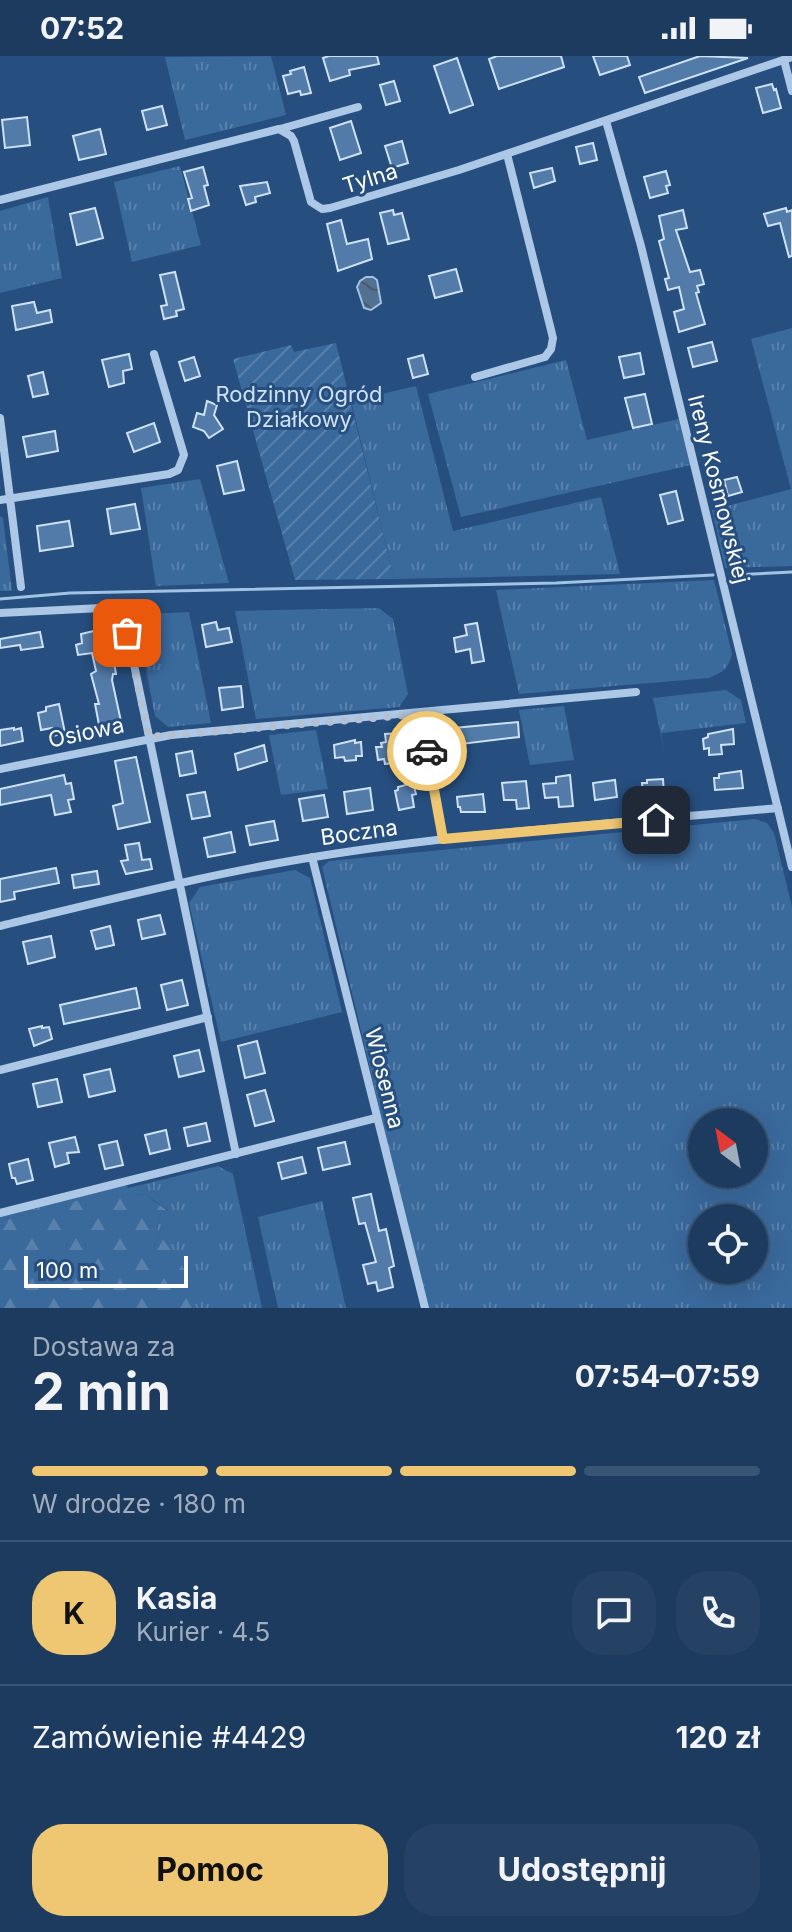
<!DOCTYPE html>
<html lang="pl">
<head>
<meta charset="utf-8">
<style>
  body { margin:0; font-family:Inter,sans-serif; background:#254265; color:#f1f3f6; height:100vh; display:flex; flex-direction:column; font-size:30px; white-space:nowrap }
  * { box-sizing:border-box; margin:0 }
  p { font-size:26px; color:#a0adbd }
  .icon { flex:none; width:44px; height:44px; fill:none; stroke:currentColor; stroke-width:2; stroke-linecap:round; stroke-linejoin:round }
  .map { position:relative; height:1252px; overflow:hidden }
  .drawer { display:flex; flex-direction:column; background:#1c3b5f; flex:1 }
  .drawer>* { flex:none }
  .needle { width:52px; rotate:328deg }
  .controls { position:absolute; left:688px; top:1052px; display:grid; gap:16px }
  .controls a { display:grid; place-items:center; width:80px; height:80px; border-radius:50%; background:#1c3b5f; box-shadow:0 8px 32px #0002,0 0 0 2px #3a5574; font-size:40px }
  .scale { position:absolute; left:24px; bottom:20px; width:164px; box-sizing:border-box; padding-left:8px; border:4px solid #fff; border-top:0; font-size:22px; line-height:28px; white-space:nowrap; color:#fff; -webkit-text-stroke:6px #264f7f; paint-order:stroke }
  .pin { position:absolute; display:grid; place-items:center; width:68px; height:68px; color:#fff; margin:-34px; border-radius:16px; box-shadow:0 4px 12px #0006 }
  .courier { position:absolute; display:grid; place-items:center; width:80px; height:80px; margin:-40px; border:6px solid #efc671; border-radius:50%; background:#fff; color:#222; box-shadow:0 2px 10px #0007 }
  .headline em { font-style:normal; font-weight:700 }
  .headline div { display:flex; flex-direction:column-reverse }
  .headline { display:flex; align-items:center; justify-content:space-between; height:136px; padding:0 32px }
  h1 { font-size:52px; font-weight:700; line-height:60px }
  .bar { display:grid; grid-template-columns:repeat(4,1fr); gap:12px 8px; align-content:center; height:96px; padding:0 32px }
  .bar i { height:10px; border-radius:6px; background:#3a5574 }
  .bar .on { background:#efc671 }
  .bar p { grid-column:span 4 }
  .line { display:flex; align-items:center; gap:20px; padding:0 32px; border-top:2px solid #3a5574 }
  .line div { flex:1 }
  .round { display:grid; place-items:center; flex:none; width:84px; height:84px; border-radius:32px; background:#254265 }
  .primary-button { display:flex; gap:16px; margin-top:auto; padding:16px 32px }
  .primary-button a { flex:1; height:92px; border-radius:32px; background:#efc671; color:#111; font-size:32px; font-weight:700; line-height:92px; text-align:center }
  .primary-button a+a { background:#254265; color:#f1f3f6 }
  .status { display:flex; justify-content:space-between; align-items:center; height:56px; padding:0 40px; background:#1c3b5f; direction:ltr }
  .status svg { height:22px; fill:currentColor }
  .map>svg:first-child { display:block }
  .grass { fill:url(#grass-tufts); fill-rule:evenodd }
  .forest { fill:url(#forest-firs) }
  .garden { fill:url(#garden-furrows) }
  .water { fill:url(#water-waves); stroke:#a0c3e6; stroke-width:2 }
  .lines { fill:none; stroke-linecap:round; stroke-linejoin:round }
  .stream { stroke:#a0c3e6; stroke-width:3 }
  .building { fill:#527ba9; stroke:#cfe1f5; stroke-width:2 }
  .minor { stroke:#acc8e6; stroke-width:8 }
  .done { stroke:#b3c1d2; stroke-width:8; stroke-dasharray:0 14.4 }
  .route { stroke:#efc671; stroke-width:10 }
  .labels { text-anchor:middle; stroke-width:6; stroke-linejoin:round; paint-order:stroke }
  .street-label { font-size:22px; fill:#fff; stroke:#264f7f }
  .park-label { font-size:22px; fill:#cfe1f5; stroke:#264f7f }
</style>
</head>
<body>
<div class="status"><b>07:52</b><svg viewBox="0 0 49 12"><path d="M0 12V9h3v3zM5 12V6h3v6zM10 12V3h3v9zM15 12V0h3v12zM26 1h20v11H26zM47 4h2v5h-2z"/></svg></div>
<div class="map">
<svg width="792" height="1252" viewBox="0 0 792 1252">
  <defs>
    <pattern id="grass-tufts" width="24" height="20" patternUnits="userSpaceOnUse" patternTransform="scale(2)"><rect width="24" height="20" fill="#3a699c"/><path d="M3 7l-1-3M5 7V3M7 7l1-3M15 17l-1-3M17 17v-4M19 17l1-3" fill="none" stroke="#5880ab"/></pattern>
    <pattern id="forest-firs" width="22" height="20" patternUnits="userSpaceOnUse" patternTransform="scale(2)"><rect width="22" height="20" fill="#3a699c"/><path d="M5 1l3.5 6h-7zM16 11l3.5 6h-7z" fill="#5880ab"/></pattern>
    <pattern id="garden-furrows" width="10" height="10" patternUnits="userSpaceOnUse" patternTransform="scale(2)"><rect width="10" height="10" fill="#3a699c"/><path d="M-1 1l2-2M0 10L10 0M9 11l2-2" fill="none" stroke="#5880ab"/></pattern>
    <pattern id="water-waves" width="16" height="10" patternUnits="userSpaceOnUse" patternTransform="scale(2)"><rect width="16" height="10" fill="#527092"/><path d="M0 5q4-4 8 0t8 0" fill="none" stroke="#4e5a68"/></pattern>
  </defs>
  <rect width="100%" height="100%" fill="#264f7f"/>
  <!-- grass -->
  <path class="grass" d="M 271,0 L 286,59 L 185,84 L 165,1 Z
    M 180,110 L 201,189 L 132,206 L 114,126 Z
    M 48,141 L 62,222 L 0,237 L 0,155 Z
    M 792,272 L 792,510 L 725,512 L 712,454 L 791,433 L 751,283 Z
    M 566,304 L 587,384 L 679,363 L 691,409 L 461,461 L 428,338 Z
    M 416,330 L 453,475 L 601,441 L 620,518 L 394,523 L 351,345 Z
    M 200,423 L 229,527 L 156,530 L 141,432 Z
    M 0,460 L 3,462 L 12,535 L 0,535 Z
    M 714,524 L 732,598 C 729,612 722,617 709,622 L 519,638 L 496,534 Z
    M 379,552 L 393,563 L 408,638 L 399,651 L 256,663 L 235,555 Z
    M 189,556 L 211,667 L 168,671 L 155,660 L 137,567 L 150,558 Z
    M 726,634 L 741,644 L 746,667 L 661,677 L 664,694 L 653,642 Z
    M 564,650 L 574,704 L 530,709 L 519,654 Z
    M 316,674 L 328,733 L 281,739 L 269,679 Z
    M 755,763 L 767,767 L 774,777 L 792,851 L 792,1252 L 427,1252 L 322,811 L 329,805 ZM 702,1066 L 754,1066 L 754,1118 L 702,1118 ZM 702,1162 L 754,1162 L 754,1214 L 702,1214 Z
    M 295,814 L 310,822 L 342,956 L 221,986 L 189,847 L 200,831 Z
    M 218,1110 L 233,1118 L 262,1252 L 195,1252 L 175,1201 L 157,1175 L 159,1162 L 168,1154 L 145,1138 L 132,1139 L 127,1133 L 0,1165 L 0,1161 L 126,1129 L 128,1132 Z
    M 322,1145 L 346,1252 L 278,1252 L 258,1161 Z"/>
  <!-- forest -->
  <path class="forest" d="M 127,1132 L 132,1139 L 145,1138 L 168,1155 L 159,1162 L 157,1175 L 187,1217 L 195,1252 L 0,1252 L 0,1165 Z"/>
  <!-- garden -->
  <path class="garden" d="M 336,287 L 394,523 L 295,524 L 233,303 L 291,289 L 294,296 Z"/>
  <!-- water -->
  <path class="water" d="M 366,221 L 373,221 L 377,224 L 381,247 L 371,254 L 364,252 L 357,231 L 360,225 Z"/>
  <g class="lines">
    <!-- stream -->
    <path class="stream" d="M 731,519 L 792,516
      M 0,543 L 70,537 L 556,527 L 713,519"/>
  </g>
  <!-- building -->
  <path class="building" d="M 329,0 L 377,0 L 379,8 L 349,14 L 350,19 L 330,25 L 323,2 Z
    M 497,0 L 561,0 L 564,11 L 499,33 L 489,3 Z
    M 593,0 L 627,0 L 630,9 L 600,19 Z
    M 700,0 L 748,2 L 645,37 L 639,21 Z
    M 457,2 L 473,49 L 450,57 L 434,10 Z
    M 304,11 L 311,37 L 301,39 L 300,35 L 288,38 L 283,20 L 291,18 L 290,15 Z
    M 394,25 L 400,45 L 386,49 L 380,29 Z
    M 772,28 L 774,34 L 776,33 L 781,52 L 763,57 L 756,32 Z
    M 162,50 L 167,69 L 147,74 L 142,55 Z
    M 27,61 L 30,89 L 5,92 L 2,64 Z
    M 351,65 L 361,97 L 340,104 L 330,72 Z
    M 100,73 L 106,98 L 79,104 L 73,80 Z
    M 402,85 L 408,107 L 392,112 L 385,90 Z
    M 593,87 L 597,104 L 580,108 L 576,91 Z
    M 203,111 L 208,129 L 204,130 L 209,149 L 191,155 L 188,143 L 192,142 L 184,116 Z
    M 552,112 L 555,125 L 534,132 L 530,117 Z
    M 666,115 L 670,129 L 666,130 L 668,137 L 650,142 L 644,121 Z
    M 267,126 L 270,137 L 255,141 L 256,146 L 246,149 L 240,130 Z
    M 95,152 L 103,182 L 77,189 L 70,158 Z
    M 786,152 L 787,156 L 792,154 L 792,200 L 789,201 L 780,167 L 768,170 L 764,158 Z
    M 393,154 L 394,159 L 402,157 L 409,183 L 388,188 L 380,157 Z
    M 683,154 L 687,172 L 676,174 L 690,216 L 700,214 L 704,228 L 697,230 L 699,236 L 696,237 L 705,268 L 679,276 L 674,256 L 684,253 L 679,231 L 668,234 L 665,223 L 669,222 L 659,185 L 664,183 L 659,160 Z
    M 341,164 L 347,188 L 368,183 L 372,203 L 338,215 L 327,168 Z
    M 456,213 L 462,235 L 435,242 L 429,220 Z
    M 175,216 L 184,253 L 176,255 L 177,260 L 164,263 L 161,250 L 167,249 L 160,219 Z
    M 34,246 L 37,257 L 50,254 L 52,266 L 16,274 L 12,250 Z
    M 712,286 L 717,305 L 693,311 L 688,292 Z
    M 640,297 L 644,318 L 624,322 L 619,301 Z
    M 129,298 L 132,313 L 123,315 L 124,327 L 109,331 L 102,304 Z
    M 423,299 L 428,318 L 413,322 L 408,303 Z
    M 194,301 L 200,320 L 185,325 L 179,306 Z
    M 43,316 L 48,338 L 33,341 L 28,320 Z
    M 645,338 L 652,368 L 633,372 L 625,342 Z
    M 207,345 L 217,349 L 214,359 L 223,373 L 209,382 L 204,375 L 193,371 L 197,357 L 204,359 Z
    M 154,367 L 160,386 L 134,396 L 127,377 Z
    M 55,375 L 58,395 L 27,401 L 23,381 Z
    M 237,405 L 244,434 L 224,438 L 217,410 Z
    M 737,421 L 742,436 L 728,440 L 724,424 Z
    M 676,435 L 683,464 L 668,468 L 660,439 Z
    M 135,448 L 140,473 L 111,478 L 107,453 Z
    M 69,465 L 73,490 L 40,495 L 37,470 Z
    M 216,566 L 218,574 L 229,572 L 232,586 L 206,591 L 202,569 Z
    M 477,567 L 484,605 L 472,607 L 470,593 L 456,596 L 454,582 L 467,579 L 465,569 Z
    M 98,574 L 100,584 L 110,582 L 116,618 L 113,618 L 112,624 L 122,670 L 100,674 L 95,648 L 99,648 L 91,618 L 96,615 L 92,597 L 78,599 L 76,589 L 82,587 L 81,578 Z
    M 40,576 L 43,591 L 21,594 L 20,589 L 0,592 L 0,583 Z
    M 241,630 L 243,651 L 222,654 L 219,632 Z
    M 59,648 L 65,677 L 53,680 L 52,672 L 41,674 L 38,657 L 46,655 L 46,651 Z
    M 518,666 L 519,681 L 445,690 L 443,673 Z
    M 14,672 L 14,674 L 21,672 L 23,685 L 0,690 L 0,674 Z
    M 733,673 L 734,688 L 721,689 L 722,698 L 709,699 L 709,692 L 704,693 L 703,683 L 708,681 L 708,678 Z
    M 400,677 L 401,703 L 395,703 L 396,707 L 385,708 L 384,703 L 378,704 L 376,691 L 382,691 L 381,687 L 386,686 L 385,678 Z
    M 355,684 L 355,687 L 361,686 L 362,700 L 356,700 L 356,704 L 345,705 L 344,701 L 335,702 L 334,689 Z
    M 264,689 L 267,705 L 238,714 L 235,698 Z
    M 192,695 L 196,717 L 180,720 L 176,698 Z
    M 136,701 L 150,766 L 118,773 L 113,750 L 123,747 L 115,705 Z
    M 741,715 L 743,732 L 715,734 L 714,722 L 719,722 L 719,718 Z
    M 64,719 L 66,728 L 71,727 L 74,743 L 68,744 L 71,756 L 55,759 L 51,739 L 0,749 L 0,733 Z
    M 570,719 L 573,750 L 559,751 L 558,741 L 545,742 L 543,728 L 556,727 L 556,721 Z
    M 663,723 L 664,738 L 643,740 L 642,727 L 647,727 L 647,724 Z
    M 615,724 L 617,741 L 595,744 L 593,727 Z
    M 526,725 L 529,752 L 517,753 L 516,744 L 504,744 L 502,727 Z
    M 413,727 L 416,738 L 412,739 L 414,751 L 399,754 L 395,735 L 398,734 L 398,731 Z
    M 370,732 L 373,754 L 347,758 L 344,736 Z
    M 205,736 L 210,760 L 192,763 L 187,739 Z
    M 483,738 L 485,756 L 461,756 L 460,751 L 458,751 L 457,741 Z
    M 324,739 L 328,761 L 303,765 L 299,743 Z
    M 274,765 L 278,784 L 250,789 L 246,770 Z
    M 231,776 L 235,796 L 208,801 L 204,782 Z
    M 139,787 L 142,804 L 150,803 L 152,813 L 126,818 L 121,805 L 128,804 L 125,789 Z
    M 56,812 L 59,827 L 14,836 L 15,843 L 0,846 L 0,823 Z
    M 97,815 L 99,828 L 74,832 L 72,819 Z
    M 160,859 L 165,878 L 142,883 L 138,864 Z
    M 110,870 L 114,889 L 96,893 L 91,875 Z
    M 51,880 L 55,901 L 28,908 L 23,886 Z
    M 182,924 L 188,949 L 167,954 L 161,929 Z
    M 136,932 L 140,952 L 64,968 L 60,949 Z
    M 42,970 L 42,972 L 49,971 L 52,983 L 34,990 L 29,973 Z
    M 257,985 L 265,1017 L 245,1022 L 238,990 Z
    M 199,994 L 204,1015 L 179,1021 L 174,1000 Z
    M 110,1013 L 115,1035 L 89,1041 L 84,1019 Z
    M 57,1023 L 62,1046 L 38,1051 L 33,1028 Z
    M 265,1034 L 274,1065 L 255,1070 L 247,1039 Z
    M 206,1067 L 210,1085 L 188,1090 L 184,1072 Z
    M 166,1074 L 170,1093 L 150,1098 L 145,1079 Z
    M 75,1081 L 79,1096 L 67,1097 L 69,1107 L 55,1111 L 49,1087 Z
    M 117,1085 L 123,1109 L 105,1113 L 99,1089 Z
    M 345,1086 L 350,1108 L 323,1114 L 318,1092 Z
    M 302,1101 L 306,1117 L 282,1123 L 278,1107 Z
    M 28,1103 L 33,1124 L 17,1128 L 15,1122 L 12,1122 L 9,1108 Z
    M 371,1138 L 379,1175 L 386,1173 L 394,1210 L 389,1212 L 393,1231 L 378,1235 L 376,1226 L 368,1228 L 363,1209 L 376,1206 L 365,1167 L 359,1168 L 353,1142 Z"/>
  <g class="lines">
    <!-- minor -->
    <path class="minor" d="M 784,4 L 792,35
      M 606,65 L 641,190 L 792,811
      M 280,73 L 358,51
      M 0,144 L 279,73 L 291,80 L 294,85 L 311,146 L 322,153 L 330,152 L 459,114 L 792,1
      M 475,321 L 545,301 L 551,293 L 553,282 L 507,98
      M 0,362 L 21,531
      M 0,444 L 169,418 L 178,414 L 184,399 L 154,298
      M 0,557 L 122,551 L 236,1098
      M 420,658 L 443,783
      M 0,713 L 171,679 L 636,636
      M 312,801 L 425,1252
      M 0,870 C 104,845 208,818 314,801 C 467,776 623,767 778,752
      M 0,1014 L 208,961
      M 0,1157 L 376,1062"/>
  </g>
  <g class="lines">
    <!-- done -->
    <path class="done" d="M 127,577 L 149,681 L 420,658 L 427,695"/>
    <!-- route -->
    <path class="route" d="M 427,695 L 443,783 L 656,764"/>
  </g>
  <g class="labels">
    <!-- street labels -->
    <g class="street-label">
      <text transform="translate(370 122) rotate(-17)" y="8">Tylna</text>
      <text transform="translate(719 433) rotate(76)" y="8">Ireny Kosmowskiej</text>
      <text transform="translate(86 676) rotate(-12)" y="8">Osiowa</text>
      <text transform="translate(359 776) rotate(-8)" y="8">Boczna</text>
      <text transform="translate(385 1022) rotate(76)" y="8">Wiosenna</text>
    </g>
    <!-- park labels -->
    <g class="park-label">
      <text x="299" y="346">Rodzinny Ogród<tspan x="299" dy="25">Działkowy</tspan></text>
    </g>
  </g>
</svg>
<div class="controls">
<a><svg class="needle" viewBox="-14 -14 28 28"><path d="M0-13l5 13h-10z" fill="#e53935"/><path d="M0 13l5-13h-10z" fill="#a0adbd"/></svg></a>
<a><svg class="icon" aria-label="locate" viewBox="0 0 24 24"><circle cx="12" cy="12" r="6"/><path d="M12 2v4M12 18v4M2 12h4M18 12h4"/></svg></a>
</div>
<div class="scale">100 m</div>
<div class="pin" style="left:127px;top:577px;background:#ea580c"><svg class="icon" aria-label="bag" viewBox="0 0 24 24"><path d="M5 8h14l-1 12H6zM9 8a3 3 0 0 1 6 0"/></svg></div>
<div class="pin" style="left:656px;top:764px;background:#1f2937"><svg class="icon" aria-label="home" viewBox="0 0 24 24"><path d="M3 11l9-7 9 7M6 9v11h12V9"/></svg></div>
<div class="courier" style="left:427px;top:695px"><svg class="icon" aria-label="car" viewBox="0 0 24 24"><path d="M5 17H2v-5l4-1 3-4h7l3 4 3 1v5h-3M9 17h6M6 11h13"/><circle cx="7" cy="17" r="2"/><circle cx="17" cy="17" r="2"/></svg></div>
</div>
<section class="drawer">
<div class="headline"><div><h1>2 min</h1><p>Dostawa za</p></div><em>07:54–07:59</em></div>
<div class="bar"><i class="on"></i><i class="on"></i><i class="on"></i><i></i><p>W drodze · 180 m</p></div>
<div class="line" style="height:144px"><b class="round" style="background:#efc671;color:#111">K</b><div><b>Kasia</b><p>Kurier · 4.5</p></div><a class="round"><svg class="icon" aria-label="chat" viewBox="0 0 24 24"><path d="M4 5h16v11H9l-5 4z"/></svg></a><a class="round"><svg class="icon" aria-label="phone" viewBox="0 0 24 24"><path d="M5 4h4l2 5-3 2q2 4 5 5l2-3 5 2v4C11 20 4 13 5 4z"/></svg></a></div>
<div class="line" style="height:104px"><div>Zamówienie #4429</div><b>120 zł</b></div>
<div class="primary-button"><a>Pomoc</a><a>Udostępnij</a></div>
</section>
</body>
</html>
